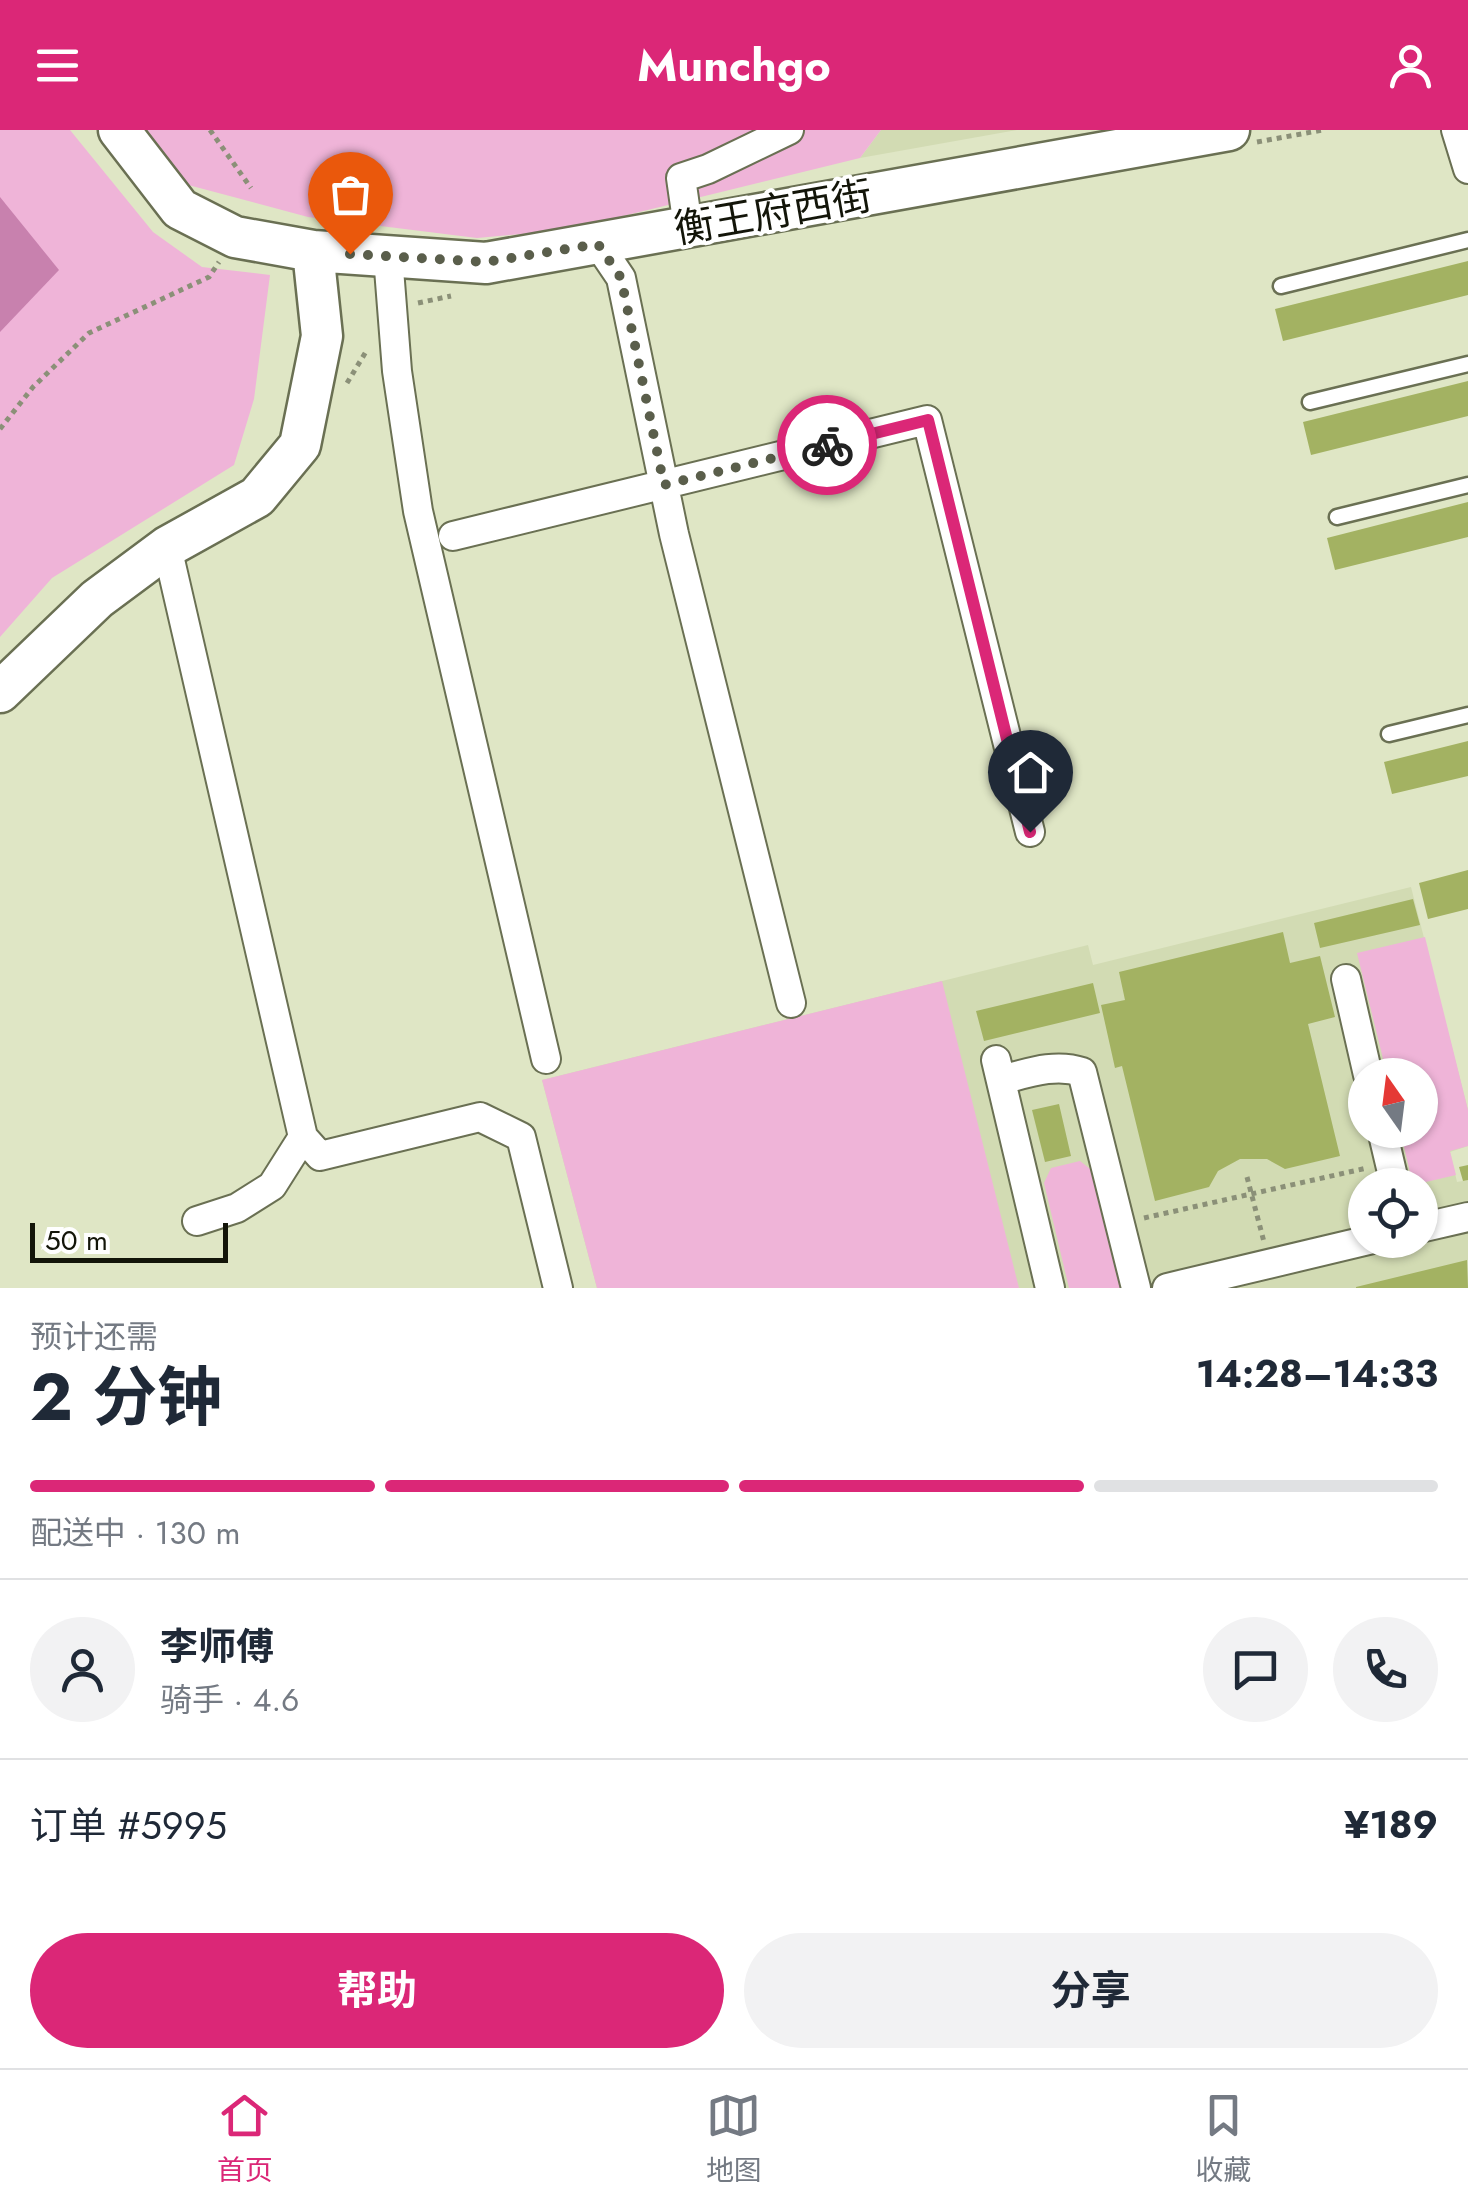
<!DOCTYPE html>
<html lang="zh">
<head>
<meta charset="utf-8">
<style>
  body { margin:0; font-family:Jost,"Noto Sans SC",sans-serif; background:#f2f2f3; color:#1f2937; height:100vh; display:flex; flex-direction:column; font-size:38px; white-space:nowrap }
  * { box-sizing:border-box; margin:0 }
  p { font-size:32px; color:#747a83 }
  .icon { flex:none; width:55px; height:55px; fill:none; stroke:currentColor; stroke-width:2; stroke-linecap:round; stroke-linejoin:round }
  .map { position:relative; height:1158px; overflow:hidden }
  .panel { display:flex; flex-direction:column; background:#fff; flex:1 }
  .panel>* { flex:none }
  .needle { width:65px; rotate:346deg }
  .tools { position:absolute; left:1348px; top:928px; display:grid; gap:20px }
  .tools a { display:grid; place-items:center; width:90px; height:90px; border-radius:50%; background:#fff; box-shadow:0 2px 8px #0004; font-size:50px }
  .scale { position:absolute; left:30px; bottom:25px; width:198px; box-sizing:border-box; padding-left:10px; border:5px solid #131509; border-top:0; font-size:28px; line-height:35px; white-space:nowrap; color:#131509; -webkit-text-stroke:8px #fff; paint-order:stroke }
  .pin { position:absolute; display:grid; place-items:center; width:85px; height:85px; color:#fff; margin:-102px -42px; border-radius:50% 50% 50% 0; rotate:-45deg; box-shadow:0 0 10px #0007 }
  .pin .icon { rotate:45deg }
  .courier { position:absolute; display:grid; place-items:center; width:100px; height:100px; margin:-50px; border:8px solid #db2777; border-radius:50%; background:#fff; color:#222; box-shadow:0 2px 12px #0007 }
  .headline em { font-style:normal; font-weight:700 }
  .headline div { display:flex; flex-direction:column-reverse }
  .headline { display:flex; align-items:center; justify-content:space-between; height:170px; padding:0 30px }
  h1 { font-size:65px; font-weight:700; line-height:75px }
  .bar { display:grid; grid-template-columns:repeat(4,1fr); gap:15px 10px; align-content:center; height:120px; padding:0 30px }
  .bar i { height:12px; border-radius:8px; background:#e0e1e3 }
  .bar .selected { background:#db2777 }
  .bar p { grid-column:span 4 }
  .line { display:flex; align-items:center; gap:25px; padding:0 30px; border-top:2px solid #e0e1e3 }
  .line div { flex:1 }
  .round { display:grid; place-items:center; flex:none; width:105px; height:105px; border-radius:52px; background:#f2f2f3 }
  .button { display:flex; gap:20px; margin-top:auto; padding:20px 30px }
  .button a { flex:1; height:115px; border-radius:60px; background:#db2777; color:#fff; font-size:40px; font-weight:700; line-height:115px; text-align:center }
  .button a+a { background:#f2f2f3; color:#1f2937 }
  header { display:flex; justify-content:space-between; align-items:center; height:130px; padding:0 30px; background:#db2777; color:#fff; font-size:45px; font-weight:700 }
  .tab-bar { display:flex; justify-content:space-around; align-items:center; height:140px; border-top:2px solid #e0e1e3; background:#fff; font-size:28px; color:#747a83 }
  .tab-bar a { display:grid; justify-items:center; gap:5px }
  .tab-bar .selected { color:#db2777 }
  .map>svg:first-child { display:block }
  .built { fill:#d2dbb3; fill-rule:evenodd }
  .green { fill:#efb4d8 }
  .water { fill:#c881ae }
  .building { fill:#a3b262 }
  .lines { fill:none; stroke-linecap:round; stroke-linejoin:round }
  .lane-casing { stroke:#6a7053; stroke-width:19 }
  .street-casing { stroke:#6a7053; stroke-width:32 }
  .secondary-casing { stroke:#6a7053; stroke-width:45 }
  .path { stroke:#8b9078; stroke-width:5; stroke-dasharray:5 5; stroke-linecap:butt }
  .lane { stroke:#fff; stroke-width:14 }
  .street { stroke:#fff; stroke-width:28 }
  .secondary { stroke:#fff; stroke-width:40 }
  .done { stroke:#5a5e4b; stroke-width:10; stroke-dasharray:0 18 }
  .route { stroke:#db2777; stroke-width:12 }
  .labels { text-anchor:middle; stroke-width:8; stroke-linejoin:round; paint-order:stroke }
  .street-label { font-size:40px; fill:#131509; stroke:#fff }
</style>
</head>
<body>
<header><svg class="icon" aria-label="menu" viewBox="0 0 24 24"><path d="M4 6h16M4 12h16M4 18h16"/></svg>Munchgo<svg class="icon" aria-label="person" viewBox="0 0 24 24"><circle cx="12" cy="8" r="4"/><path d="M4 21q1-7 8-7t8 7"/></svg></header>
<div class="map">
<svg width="1468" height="1158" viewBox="0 0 1468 1158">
  <rect width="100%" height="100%" fill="#dfe6c5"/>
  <!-- built -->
  <path class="built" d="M 881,0 L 1017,0 L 860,28 Z
    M 1411,757 L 1468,980 L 1468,1016 L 1450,1022 L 1457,1052 L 1468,1050 L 1468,1158 L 597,1158 L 542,950 L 1088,815 L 1093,835 ZM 1365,945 L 1420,945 L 1420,1000 L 1365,1000 ZM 1365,1055 L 1420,1055 L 1420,1110 L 1365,1110 Z"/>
  <!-- green -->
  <path class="green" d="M 0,0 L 70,0 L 153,102 L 202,137 L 270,145 L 254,269 L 234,335 L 52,448 L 0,507 Z
    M 137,0 L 881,0 L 860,28 L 566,100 L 477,108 L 308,87 L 177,52 Z
    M 1425,807 L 1468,980 L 1468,1016 L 1450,1021 L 1456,1045 L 1413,1055 L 1400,1000 L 1420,1000 L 1420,945 L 1387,945 L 1357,823 Z
    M 942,851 L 1019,1158 L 597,1158 L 542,950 Z
    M 1080,1031 L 1094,1042 L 1121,1158 L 1069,1158 L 1044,1053 L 1051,1038 Z"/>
  <!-- water -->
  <path class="water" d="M 0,67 L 59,140 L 0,202 Z"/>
  <!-- building -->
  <path class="building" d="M 1468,131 L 1468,165 L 1283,211 L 1275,179 Z
    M 1468,251 L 1468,286 L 1311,325 L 1303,292 Z
    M 1468,372 L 1468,407 L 1335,440 L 1327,408 Z
    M 1468,611 L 1468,646 L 1392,664 L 1384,632 Z
    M 1468,740 L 1468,779 L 1428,789 L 1419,753 Z
    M 1413,769 L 1420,795 L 1320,818 L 1314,793 Z
    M 1283,802 L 1290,833 L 1320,826 L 1335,887 L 1308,894 L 1340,1026 L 1285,1039 L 1267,1029 L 1240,1029 L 1218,1041 L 1209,1057 L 1155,1071 L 1122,936 L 1115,938 L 1101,875 L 1125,870 L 1119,842 Z
    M 1093,853 L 1100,883 L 984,911 L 976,881 Z
    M 1059,974 L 1071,1026 L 1045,1032 L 1032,980 Z
    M 1468,1035 L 1468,1050 L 1463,1051 L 1459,1037 Z
    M 1467,1130 L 1468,1158 L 1356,1158 L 1356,1157 Z"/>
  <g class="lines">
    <!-- lane casing -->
    <g class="lane-casing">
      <path id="lane" d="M 1281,156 L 1468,110
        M 1310,272 L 1468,234
        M 1337,387 L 1468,355
        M 1389,604 L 1468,585"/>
    </g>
    <!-- street casing -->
    <g class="street-casing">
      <path id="street" d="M 1456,0 L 1468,39
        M 688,97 L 681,48 L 708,39 L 789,0
        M 598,114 L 621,148 L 674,404 L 791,873
        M 388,126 L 397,241 L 418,381 L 546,929
        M 453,406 L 927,290 L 1030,702
        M 167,417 L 303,1007 L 272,1056 L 237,1078 L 197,1091
        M 1346,849 L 1368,945
        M 996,930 L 1050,1158
        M 1001,950 C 1028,943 1055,933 1082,942 L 1136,1158
        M 1382,1000 L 1395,1055
        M 303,1007 L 320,1026 L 480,987 L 521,1007 L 558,1158
        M 1420,1098 L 1468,1087
        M 1167,1158 L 1369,1110"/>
    </g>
    <!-- secondary casing -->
    <g class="secondary-casing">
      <path id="secondary" d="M 119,0 L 180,79 L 235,107 L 313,121 L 486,133 L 1229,0
        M 0,562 L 97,469 L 167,417 L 257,367 L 300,315 L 322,206 L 313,121"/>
    </g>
    <!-- path -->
    <path class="path" d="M 210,0 L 251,58
      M 1257,12 L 1323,0
      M 418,173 L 451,166
      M 347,253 L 367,220
      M 0,299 L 33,257 L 89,203 L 209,147 L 219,132
      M 1247,1047 L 1264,1112
      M 1144,1088 L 1367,1038"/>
    <!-- lane -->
    <use href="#lane" class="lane"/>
    <!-- street -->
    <use href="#street" class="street"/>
    <!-- secondary -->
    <use href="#secondary" class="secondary"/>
  </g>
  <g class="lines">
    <!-- done -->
    <path class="done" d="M 350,124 L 486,132 L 598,114 L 621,148 L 664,355 L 827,315"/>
    <!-- route -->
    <path class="route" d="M 827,315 L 928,290 L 1030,702"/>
  </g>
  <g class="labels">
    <!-- street labels -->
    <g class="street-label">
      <text transform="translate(773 82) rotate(-10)" y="14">衡王府西街</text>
    </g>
  </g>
</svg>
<div class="tools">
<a><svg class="needle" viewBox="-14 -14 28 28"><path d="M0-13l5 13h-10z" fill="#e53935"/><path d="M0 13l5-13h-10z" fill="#747a83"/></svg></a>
<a><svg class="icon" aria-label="locate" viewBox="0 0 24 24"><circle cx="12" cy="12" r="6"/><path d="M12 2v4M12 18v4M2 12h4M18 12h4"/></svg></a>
</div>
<div class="scale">50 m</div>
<div class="pin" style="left:350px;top:124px;background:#ea580c"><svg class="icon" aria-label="bag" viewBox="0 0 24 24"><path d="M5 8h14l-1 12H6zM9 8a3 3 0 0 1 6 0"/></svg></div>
<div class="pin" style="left:1030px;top:702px;background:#1f2937"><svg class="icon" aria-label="home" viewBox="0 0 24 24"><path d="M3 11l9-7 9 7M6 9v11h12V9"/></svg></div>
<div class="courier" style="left:827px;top:315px"><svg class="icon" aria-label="bike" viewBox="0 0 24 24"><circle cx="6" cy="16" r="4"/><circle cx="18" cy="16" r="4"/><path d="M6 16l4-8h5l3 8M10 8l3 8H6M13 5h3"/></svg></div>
</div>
<section class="panel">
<div class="headline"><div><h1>2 分钟</h1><p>预计还需</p></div><em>14:28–14:33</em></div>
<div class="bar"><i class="selected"></i><i class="selected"></i><i class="selected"></i><i></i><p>配送中 · 130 m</p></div>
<div class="line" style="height:180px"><a class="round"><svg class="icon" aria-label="person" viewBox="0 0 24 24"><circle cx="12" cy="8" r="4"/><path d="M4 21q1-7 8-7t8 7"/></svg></a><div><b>李师傅</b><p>骑手 · 4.6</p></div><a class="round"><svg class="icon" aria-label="chat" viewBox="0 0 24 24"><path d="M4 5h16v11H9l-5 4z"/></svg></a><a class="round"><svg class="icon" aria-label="phone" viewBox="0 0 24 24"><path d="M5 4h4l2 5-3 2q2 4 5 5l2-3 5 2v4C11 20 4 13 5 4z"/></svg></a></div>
<div class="line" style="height:130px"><div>订单 #5995</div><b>¥189</b></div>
<div class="button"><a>帮助</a><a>分享</a></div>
</section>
<nav class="tab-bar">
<a class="selected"><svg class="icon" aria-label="home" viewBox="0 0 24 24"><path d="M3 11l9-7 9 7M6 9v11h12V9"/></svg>首页</a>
<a><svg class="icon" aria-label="map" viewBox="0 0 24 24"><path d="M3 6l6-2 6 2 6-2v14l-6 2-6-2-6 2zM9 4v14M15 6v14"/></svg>地图</a>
<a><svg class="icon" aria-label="saved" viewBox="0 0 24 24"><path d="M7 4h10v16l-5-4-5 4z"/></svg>收藏</a>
</nav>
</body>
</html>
